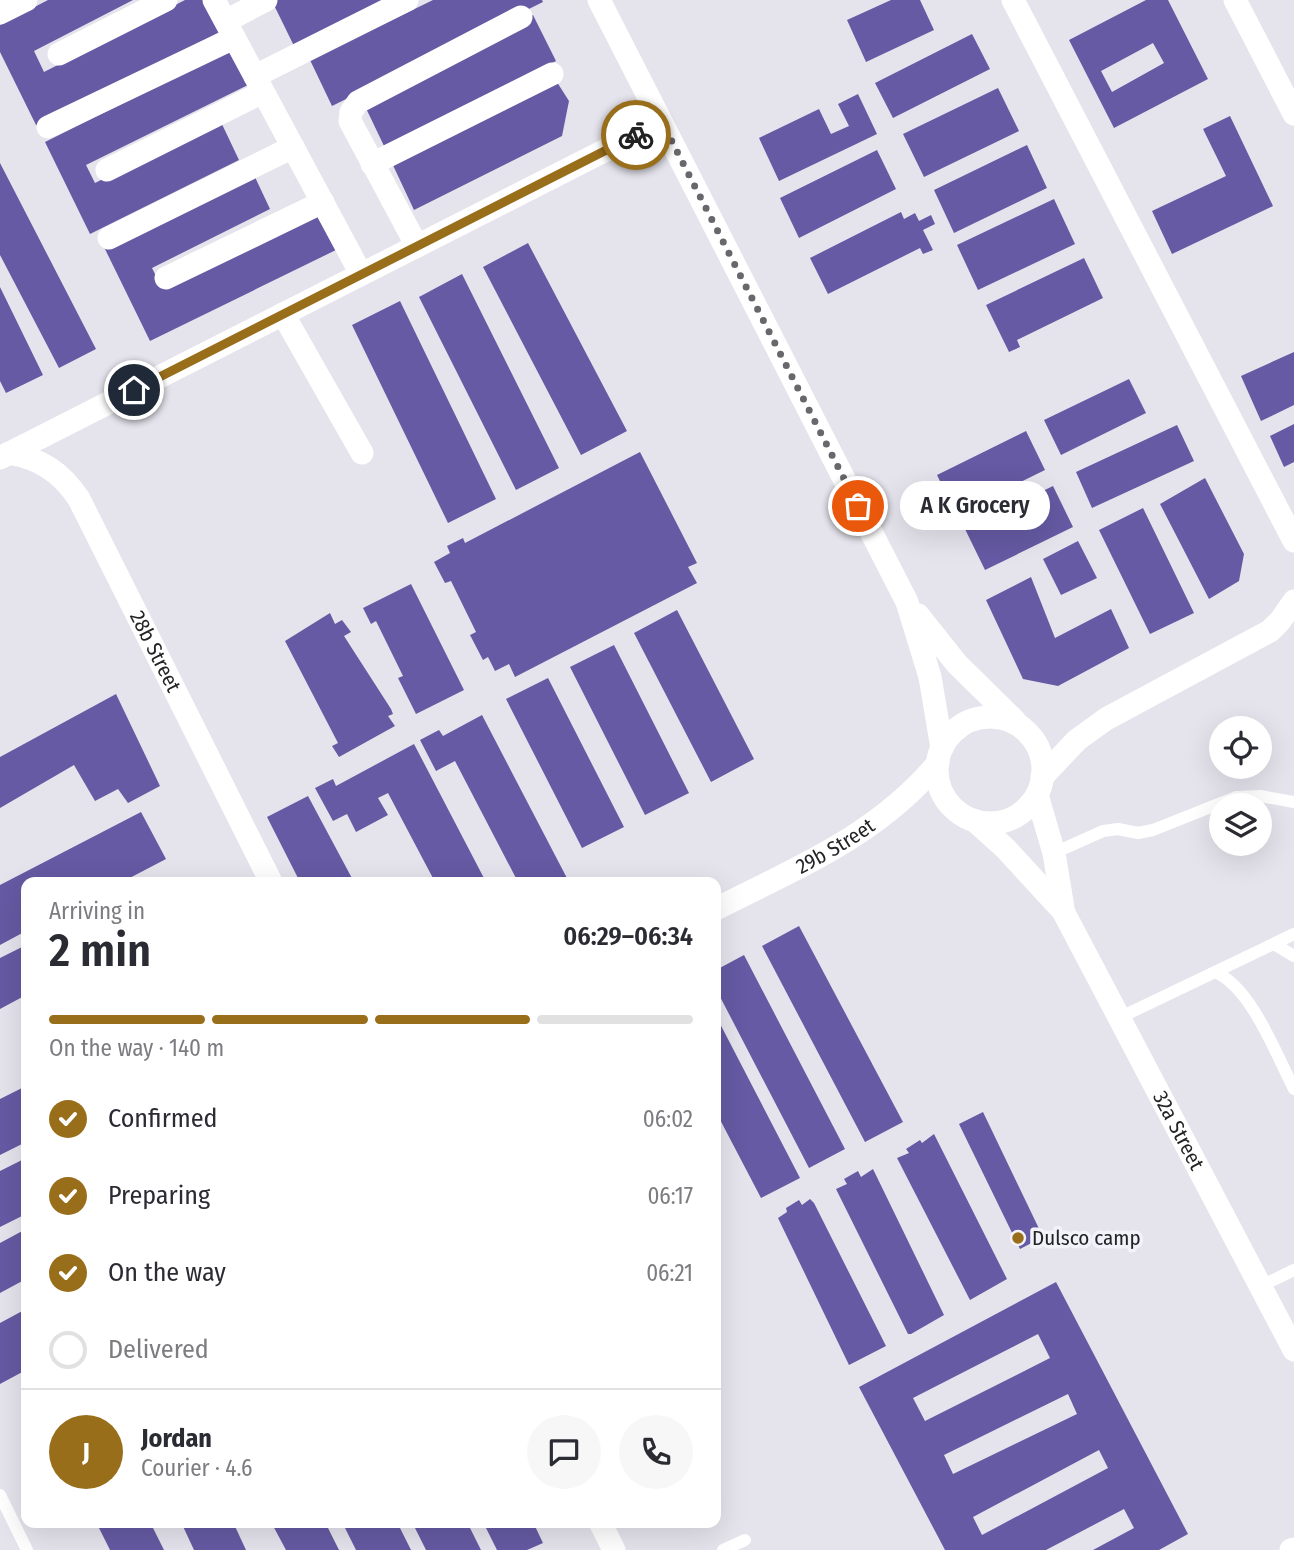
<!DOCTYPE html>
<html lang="en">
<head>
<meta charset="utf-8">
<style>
  body { margin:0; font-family:"Fira Sans Condensed",sans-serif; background:#f7f7f7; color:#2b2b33; height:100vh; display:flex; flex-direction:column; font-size:26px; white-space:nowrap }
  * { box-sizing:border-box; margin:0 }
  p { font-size:23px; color:#7c7c81 }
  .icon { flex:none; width:38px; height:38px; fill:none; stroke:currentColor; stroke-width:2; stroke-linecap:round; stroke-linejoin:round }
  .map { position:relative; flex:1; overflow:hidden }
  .details { position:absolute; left:21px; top:877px; width:700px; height:651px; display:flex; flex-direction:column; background:#fff; border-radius:14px; box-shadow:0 7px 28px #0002 }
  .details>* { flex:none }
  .controls { position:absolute; left:1209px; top:716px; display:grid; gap:14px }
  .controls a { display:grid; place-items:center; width:63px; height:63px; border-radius:50%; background:#fff; box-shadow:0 7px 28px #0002; font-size:35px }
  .pin { position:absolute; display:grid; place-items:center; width:60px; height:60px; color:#fff; margin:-30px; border:4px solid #fff; border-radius:50%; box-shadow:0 2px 7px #0007 }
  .courier { position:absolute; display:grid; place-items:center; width:70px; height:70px; margin:-35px; border:5px solid #996e1b; border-radius:50%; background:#fff; color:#222; box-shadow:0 2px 9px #0007 }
  .bubble { position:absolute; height:49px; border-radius:24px; background:#fff; box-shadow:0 7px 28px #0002; font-size:23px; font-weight:600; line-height:49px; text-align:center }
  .head em { font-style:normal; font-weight:600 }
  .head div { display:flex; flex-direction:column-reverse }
  .head { display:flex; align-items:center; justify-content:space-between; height:119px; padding:0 28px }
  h1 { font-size:46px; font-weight:600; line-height:52px }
  .bar { display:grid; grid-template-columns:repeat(4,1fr); gap:10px 7px; align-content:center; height:84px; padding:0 28px }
  .bar i { height:9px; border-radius:5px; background:#e1e1e2 }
  .bar .on { background:#996e1b }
  .bar p { grid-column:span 4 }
  .line { display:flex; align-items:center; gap:18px; padding:0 28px; border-top:2px solid #e1e1e2 }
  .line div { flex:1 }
  .round { display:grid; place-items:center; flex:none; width:74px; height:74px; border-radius:37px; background:#f7f7f7 }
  ol { padding:0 28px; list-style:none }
  li { display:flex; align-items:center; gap:21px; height:77px }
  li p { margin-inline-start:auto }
  li .icon { padding:7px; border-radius:50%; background:#996e1b; color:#fff; stroke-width:4 }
  li:last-child { color:#7c7c81 }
  li i { width:38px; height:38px; border:4px solid #e1e1e2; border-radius:50% }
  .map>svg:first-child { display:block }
  .building { fill:#655aa3; fill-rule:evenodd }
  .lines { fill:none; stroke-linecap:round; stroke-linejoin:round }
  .service { stroke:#fff; stroke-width:12 }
  .minor { stroke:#fff; stroke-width:23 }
  .done { stroke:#68676c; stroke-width:7; stroke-dasharray:0 12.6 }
  .route { stroke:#996e1b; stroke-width:9 }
  .poi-dot { fill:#996e1b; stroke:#f2f2fa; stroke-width:2.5 }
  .labels { text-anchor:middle; stroke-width:7; stroke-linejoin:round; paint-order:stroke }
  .street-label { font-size:21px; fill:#242427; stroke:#f2f2fa }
  .poi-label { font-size:21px; fill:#242427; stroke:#f2f2fa; text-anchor:start }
</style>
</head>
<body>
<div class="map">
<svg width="1294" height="1550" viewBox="0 0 1294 1550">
  <rect width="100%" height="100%" fill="#e5e4ed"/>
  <!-- building -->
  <path class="building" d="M 48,0 L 133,0 L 34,51 L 44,72 L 185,0 L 209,0 L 224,30 L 36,125 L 0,52 L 0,25 Z
    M 274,0 L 389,0 L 295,48 L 272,1 Z
    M 433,0 L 542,0 L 543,2 L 332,106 L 310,60 Z
    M 891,0 L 920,0 L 934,30 L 866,62 L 847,20 Z
    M 1146,0 L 1168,0 L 1208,79 L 1114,128 L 1069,40 ZM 1153,43 L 1164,63 L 1112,92 L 1101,71 Z
    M 533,15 L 556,61 L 385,148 L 363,102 Z
    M 972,34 L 990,69 L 893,118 L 875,83 Z
    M 232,49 L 250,84 L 86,165 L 95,183 L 220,120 L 239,160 L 90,234 L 45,142 Z
    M 555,79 L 569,101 L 562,136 L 414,210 L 391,161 Z
    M 998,88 L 1019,131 L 924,177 L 903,134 Z
    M 858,94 L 877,134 L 779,181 L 759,138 L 819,109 L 831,134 L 849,126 L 838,104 Z
    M 1230,116 L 1273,206 L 1172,254 L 1152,211 L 1226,176 L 1203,129 Z
    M 1027,145 L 1047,188 L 954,233 L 934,190 Z
    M 877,150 L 896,189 L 799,238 L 780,198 Z
    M 0,163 L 96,349 L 59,368 L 0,255 Z
    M 253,173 L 270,209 L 152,268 L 162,288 L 319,209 L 338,249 L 150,341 L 104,247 Z
    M 1054,199 L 1075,244 L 978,290 L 957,245 Z
    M 901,212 L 904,219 L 915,213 L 919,221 L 931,215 L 935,224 L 923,230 L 933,250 L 923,254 L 920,248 L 828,294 L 810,258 Z
    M 528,243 L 627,431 L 581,455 L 483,267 Z
    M 1084,258 L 1103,298 L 1017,340 L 1020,347 L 1009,352 L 986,305 Z
    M 462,274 L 559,468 L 516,490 L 419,297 Z
    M 0,287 L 43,375 L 6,393 L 0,381 Z
    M 400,301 L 496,499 L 448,523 L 352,325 Z
    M 1294,352 L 1294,405 L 1261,421 L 1241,376 Z
    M 1129,379 L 1146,413 L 1061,455 L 1044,420 Z
    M 1294,424 L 1294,462 L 1284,467 L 1270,436 Z
    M 1177,425 L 1194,461 L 1092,508 L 1076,472 Z
    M 1026,431 L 1045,470 L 956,514 L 937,475 Z
    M 640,452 L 697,563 L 688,567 L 697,583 L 515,677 L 509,664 L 495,671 L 488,657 L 483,660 L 470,635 L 476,632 L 451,581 L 445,583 L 434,562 L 450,553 L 447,546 L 463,538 L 465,543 Z
    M 1205,478 L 1244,554 L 1239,581 L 1209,599 L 1160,504 Z
    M 1053,486 L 1073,527 L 985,570 L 965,529 Z
    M 1143,508 L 1194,613 L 1150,634 L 1099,530 Z
    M 1078,541 L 1097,578 L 1061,595 L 1043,559 Z
    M 1031,577 L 1055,638 L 1111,609 L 1129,648 L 1058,686 L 1023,679 L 986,600 Z
    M 411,584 L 464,690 L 416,714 L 398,678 L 403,676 L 376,621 L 371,624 L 363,608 Z
    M 677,610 L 754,759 L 711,782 L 634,633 Z
    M 330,613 L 335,624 L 342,620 L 351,632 L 344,636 L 391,709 L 393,714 L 388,716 L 395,726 L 339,757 L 332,746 L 338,743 L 285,641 Z
    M 614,645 L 689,793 L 645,815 L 570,667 Z
    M 548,678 L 624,827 L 582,848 L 506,699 Z
    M 116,694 L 160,786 L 128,803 L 118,789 L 95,801 L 74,765 L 0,808 L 0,757 Z
    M 482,715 L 569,882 L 518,882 L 455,761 L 436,771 L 420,740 L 439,730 L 443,736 Z
    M 414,744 L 486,882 L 435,882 L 388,793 L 378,798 L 388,815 L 356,832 L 347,814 L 333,821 L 315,788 L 333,779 L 336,786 Z
    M 308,796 L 354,882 L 300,882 L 267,817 Z
    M 141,812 L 166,859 L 122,882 L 26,882 L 26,931 L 0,945 L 0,885 Z
    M 799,926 L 903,1122 L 865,1142 L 762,946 Z
    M 26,945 L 26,995 L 0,1009 L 0,958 Z
    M 744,955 L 845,1149 L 809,1168 L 716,989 L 716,970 Z
    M 716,1016 L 800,1178 L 761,1198 L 716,1112 Z
    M 26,1086 L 26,1142 L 0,1155 L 0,1099 Z
    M 983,1112 L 1043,1237 L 1020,1249 L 959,1124 Z
    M 934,1134 L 1007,1279 L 970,1300 L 897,1158 L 909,1153 L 906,1149 L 920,1140 L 922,1143 Z
    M 26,1158 L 26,1214 L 0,1227 L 0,1171 Z
    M 873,1169 L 944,1315 L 911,1334 L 908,1334 L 836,1189 L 847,1184 L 844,1179 L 858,1171 L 861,1177 Z
    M 810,1199 L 814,1203 L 886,1346 L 849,1365 L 778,1218 L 787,1212 L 786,1208 L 799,1200 L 802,1205 Z
    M 26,1229 L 26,1279 L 0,1293 L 0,1243 Z
    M 1056,1282 L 1188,1534 L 1159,1550 L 1093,1550 L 1134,1528 L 1124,1509 L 1046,1550 L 945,1550 L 859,1387 ZM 1038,1334 L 1050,1358 L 925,1421 L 913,1398 ZM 1068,1394 L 1077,1414 L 953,1474 L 944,1455 ZM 1099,1450 L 1108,1468 L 982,1535 L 973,1517 Z
    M 26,1309 L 26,1370 L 0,1384 L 0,1323 Z
    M 96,1522 L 150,1522 L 164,1550 L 110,1550 Z
    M 181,1522 L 233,1522 L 246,1550 L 194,1550 Z
    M 271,1522 L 325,1522 L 339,1550 L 286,1550 Z
    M 342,1522 L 397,1522 L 411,1550 L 356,1550 Z
    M 412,1522 L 467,1522 L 481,1550 L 426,1550 Z
    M 483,1522 L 533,1522 L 543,1543 L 527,1550 L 497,1550 Z"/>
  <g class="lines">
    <!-- service -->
    <path class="service" d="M 1054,853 L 1103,831 L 1118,829 L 1138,833 L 1153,830 L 1236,797 L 1260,796 L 1294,802
      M 1274,944 L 1294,956
      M 1215,972 C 1251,987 1276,1054 1294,1089
      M 1119,1018 L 1294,934
      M 1261,1286 L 1294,1270
      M 0,1495 L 27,1550
      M 723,1550 L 745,1540"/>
    <!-- minor -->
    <g class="minor">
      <path d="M 214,0 L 361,274"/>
      <path d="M 599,0 L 907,602 L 930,677 L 942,748"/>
      <path d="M 1013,0 L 1294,541"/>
      <path d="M 1235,0 L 1294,114"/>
      <path d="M 0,13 L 26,0"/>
      <path d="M 226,21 L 266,0"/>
      <path d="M 59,54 L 166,0"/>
      <path d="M 255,76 L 407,0"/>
      <path d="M 48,127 L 234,38"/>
      <path d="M 372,164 L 552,74"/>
      <path d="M 107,170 L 263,92"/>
      <path d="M 109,238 L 293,147"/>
      <path d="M 417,246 L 350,121 L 351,112 L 358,102 L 521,17"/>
      <path d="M 166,278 L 323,202"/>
      <path d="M 283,314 L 362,453"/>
      <path id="s1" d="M 9,453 C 41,459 61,472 79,499 L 271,882"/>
      <path d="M 0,458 L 661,122"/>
      <path d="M 918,615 L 957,664 L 1015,721"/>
      <circle cx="990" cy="770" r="53"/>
      <path d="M 1042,777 L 1077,740 L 1106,719 L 1270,631 L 1280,621 L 1294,601"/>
      <path d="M 1037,795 L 1054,853 L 1063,908"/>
      <path id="s2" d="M 975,821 L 1005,848 L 1063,911 L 1294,1350"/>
      <path id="s3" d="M 716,909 C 798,867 877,836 938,763"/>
      <path d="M 600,1522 L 614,1550"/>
      <path d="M 1291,1550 L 1294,1549"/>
    </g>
  </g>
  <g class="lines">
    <!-- done -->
    <path class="done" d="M 636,135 L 662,122 L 858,506"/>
    <!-- route -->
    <path class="route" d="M 134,390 L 636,135"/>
  </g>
  <!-- markers -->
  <circle class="poi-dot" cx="1018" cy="1238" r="7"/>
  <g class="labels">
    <!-- street labels -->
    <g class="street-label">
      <text dy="7" stroke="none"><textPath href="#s1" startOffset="257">28b Street</textPath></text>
      <text dy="7" stroke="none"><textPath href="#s3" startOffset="135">29b Street</textPath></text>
      <text dy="7" stroke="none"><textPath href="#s2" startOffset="374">32a Street</textPath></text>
    </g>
    <!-- poi labels -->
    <g class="poi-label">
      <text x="1032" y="1245">Dulsco camp</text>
    </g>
  </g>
</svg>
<div class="controls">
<a><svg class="icon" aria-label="locate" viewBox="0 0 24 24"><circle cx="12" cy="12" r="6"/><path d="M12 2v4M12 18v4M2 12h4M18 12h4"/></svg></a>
<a><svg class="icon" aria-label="layers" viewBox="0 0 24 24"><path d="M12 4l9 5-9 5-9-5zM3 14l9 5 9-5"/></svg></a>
</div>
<div class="pin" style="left:858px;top:506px;background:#ea580c"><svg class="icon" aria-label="bag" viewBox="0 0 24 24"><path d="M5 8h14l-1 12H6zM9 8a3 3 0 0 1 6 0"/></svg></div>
<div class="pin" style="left:134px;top:390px;background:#1f2937"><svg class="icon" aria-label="home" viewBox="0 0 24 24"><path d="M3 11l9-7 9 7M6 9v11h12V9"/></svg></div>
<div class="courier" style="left:636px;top:135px"><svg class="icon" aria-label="bike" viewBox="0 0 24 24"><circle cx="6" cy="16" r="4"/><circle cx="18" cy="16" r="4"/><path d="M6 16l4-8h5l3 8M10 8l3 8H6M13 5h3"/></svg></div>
<div class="bubble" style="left:900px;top:481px;width:150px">A K Grocery</div>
<section class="details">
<div class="head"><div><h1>2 min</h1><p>Arriving in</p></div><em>06:29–06:34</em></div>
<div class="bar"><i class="on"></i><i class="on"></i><i class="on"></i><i></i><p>On the way · 140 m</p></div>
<ol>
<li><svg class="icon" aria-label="check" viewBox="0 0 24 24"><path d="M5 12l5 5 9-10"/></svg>Confirmed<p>06:02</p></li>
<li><svg class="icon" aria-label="check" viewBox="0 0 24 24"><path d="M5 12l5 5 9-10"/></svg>Preparing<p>06:17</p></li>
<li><svg class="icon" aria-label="check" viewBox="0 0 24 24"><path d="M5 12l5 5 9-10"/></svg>On the way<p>06:21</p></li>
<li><i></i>Delivered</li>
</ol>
<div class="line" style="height:126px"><b class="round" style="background:#996e1b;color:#fff">J</b><div><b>Jordan</b><p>Courier · 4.6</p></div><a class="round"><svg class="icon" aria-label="chat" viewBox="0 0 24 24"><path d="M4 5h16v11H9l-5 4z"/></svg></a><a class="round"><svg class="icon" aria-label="phone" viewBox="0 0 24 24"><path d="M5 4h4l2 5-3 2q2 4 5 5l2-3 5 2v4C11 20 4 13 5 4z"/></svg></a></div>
</section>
</div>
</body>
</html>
